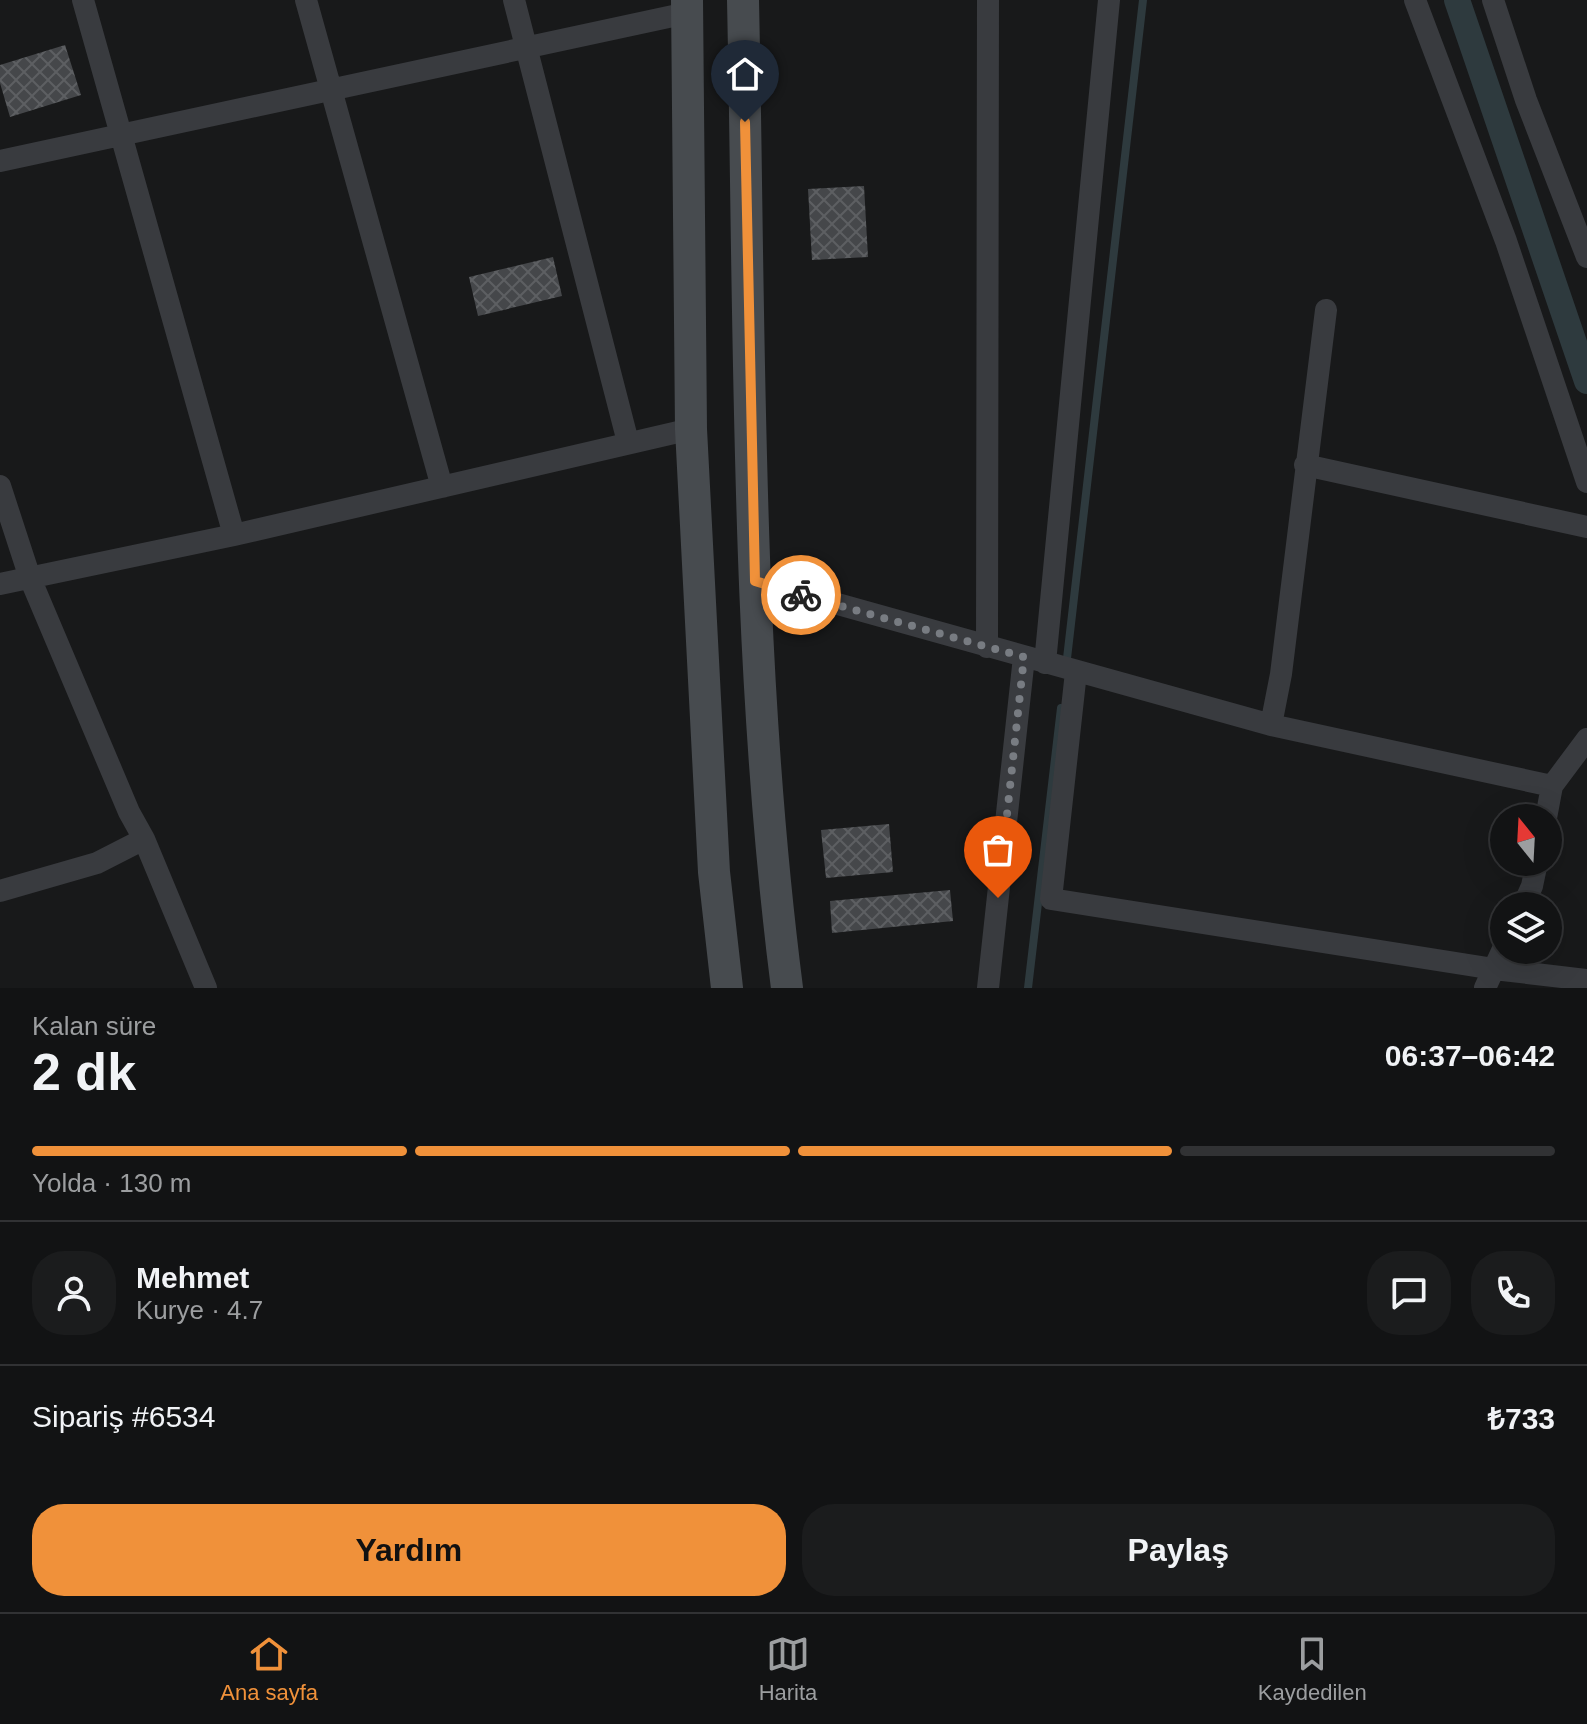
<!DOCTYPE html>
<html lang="tr">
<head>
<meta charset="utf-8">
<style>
  body { margin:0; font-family:Arial,sans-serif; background:#1b1c1d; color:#f1f3f6; height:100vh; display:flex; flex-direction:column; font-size:30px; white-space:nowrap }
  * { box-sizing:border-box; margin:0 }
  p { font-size:26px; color:#9c9ea0 }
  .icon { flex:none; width:44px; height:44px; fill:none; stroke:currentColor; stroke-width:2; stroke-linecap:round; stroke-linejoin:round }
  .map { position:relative; height:988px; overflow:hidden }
  .drawer { display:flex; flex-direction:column; background:#121314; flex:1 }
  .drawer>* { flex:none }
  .needle { width:52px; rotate:342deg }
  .buttons { position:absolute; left:1490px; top:804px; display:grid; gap:16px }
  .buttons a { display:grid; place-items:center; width:72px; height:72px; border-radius:50%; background:#121314; box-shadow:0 8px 32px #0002,0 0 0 2px #313234; font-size:40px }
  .pin { position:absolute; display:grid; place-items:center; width:68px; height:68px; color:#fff; margin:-82px -34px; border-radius:50% 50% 50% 0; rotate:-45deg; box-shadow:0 0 8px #0007 }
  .pin .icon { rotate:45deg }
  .courier { position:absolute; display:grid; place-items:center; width:80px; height:80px; margin:-40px; border:6px solid #f0913a; border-radius:50%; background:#fff; color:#222; box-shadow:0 2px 10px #0007 }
  .summary em { font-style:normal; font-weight:700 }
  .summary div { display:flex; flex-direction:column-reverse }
  .summary { display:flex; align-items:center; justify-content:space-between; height:136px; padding:0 32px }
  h1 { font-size:52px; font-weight:700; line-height:60px }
  .bar { display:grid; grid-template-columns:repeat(4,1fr); gap:12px 8px; align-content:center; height:96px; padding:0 32px }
  .bar i { height:10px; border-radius:6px; background:#313234 }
  .bar .selected { background:#f0913a }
  .bar p { grid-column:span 4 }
  .line { display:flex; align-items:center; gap:20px; padding:0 32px; border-top:2px solid #313234 }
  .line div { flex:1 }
  .round { display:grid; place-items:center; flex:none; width:84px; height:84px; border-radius:32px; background:#1b1c1d }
  .primary-button { display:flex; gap:16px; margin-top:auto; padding:16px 32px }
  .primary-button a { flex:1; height:92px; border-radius:32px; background:#f0913a; color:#111; font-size:32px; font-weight:700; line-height:92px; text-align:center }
  .primary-button a+a { background:#1b1c1d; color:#f1f3f6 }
  .menu { display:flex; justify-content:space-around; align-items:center; height:112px; border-top:2px solid #313234; background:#121314; font-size:22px; color:#9c9ea0 }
  .menu a { display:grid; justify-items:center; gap:4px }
  .menu .selected { color:#f0913a }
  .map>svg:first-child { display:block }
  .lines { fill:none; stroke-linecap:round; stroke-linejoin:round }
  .stream { stroke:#2e3a3e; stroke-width:8 }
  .canal { stroke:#2e3a3e; stroke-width:26 }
  .building { fill:url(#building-cross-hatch) }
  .minor { stroke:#393b3f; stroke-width:22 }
  .secondary { stroke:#474b4f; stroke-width:32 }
  .done { stroke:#787c82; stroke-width:8; stroke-dasharray:0 14.4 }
  .route { stroke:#f0913a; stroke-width:10 }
</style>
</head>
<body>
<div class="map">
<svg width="1587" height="988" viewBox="0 0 1587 988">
  <defs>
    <pattern id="building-cross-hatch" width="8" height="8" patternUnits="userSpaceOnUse" patternTransform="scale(2)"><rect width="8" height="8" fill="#45474a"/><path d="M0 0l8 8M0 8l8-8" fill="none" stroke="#5d5f62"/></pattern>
  </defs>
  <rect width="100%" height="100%" fill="#18191a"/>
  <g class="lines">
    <!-- stream -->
    <path class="stream" d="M 1066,667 L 1143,0
      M 1028,988 L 1061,708"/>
    <!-- canal -->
    <path class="canal" d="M 1457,0 L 1587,381"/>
  </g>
  <!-- building -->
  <path class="building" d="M 65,45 L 81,95 L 10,117 L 0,83 L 0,65 Z
    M 864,186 L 868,257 L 812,260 L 808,189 Z
    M 553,257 L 562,296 L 478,316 L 469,277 Z
    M 889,824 L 893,872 L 826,878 L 821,830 Z
    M 950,890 L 953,921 L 832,933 L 830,901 Z"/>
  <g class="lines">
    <!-- minor -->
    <path class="minor" d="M 83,0 L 234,535
      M 306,0 L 442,487
      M 514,0 L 628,442
      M 1415,0 L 1506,241 L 1587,482
      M 1493,0 L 1526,100 L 1587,257
      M 0,161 L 687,13
      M 1305,465 L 1587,527
      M 0,486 L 30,578 L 129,812 L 144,839 L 97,863 L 0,891
      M 755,581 L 1271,725 L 1552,786
      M 0,584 L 234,535 L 691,429
      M 987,647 L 988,0
      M 1045,663 L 1109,0
      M 1076,672 L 1051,899 L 1494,969 L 1587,980
      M 1271,725 L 1281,674 L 1326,310
      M 1546,818 L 1552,786 L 1587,739
      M 144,839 L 206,988
      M 1523,906 L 1532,886 L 1537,862
      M 988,988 L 1024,657
      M 1485,988 L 1504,947"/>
    <!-- secondary -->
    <path class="secondary" d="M 687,0 L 691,429 L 714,872 L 727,988
      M 743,0 C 750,329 745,661 787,988"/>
  </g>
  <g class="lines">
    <!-- done -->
    <path class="done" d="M 801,595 L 1024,657 L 998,898"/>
    <!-- route -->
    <path class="route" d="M 745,122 L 755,581 L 801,595"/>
  </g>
</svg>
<div class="buttons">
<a><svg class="needle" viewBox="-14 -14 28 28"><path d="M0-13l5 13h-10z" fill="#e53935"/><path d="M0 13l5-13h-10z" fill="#9c9ea0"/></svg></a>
<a><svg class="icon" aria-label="layers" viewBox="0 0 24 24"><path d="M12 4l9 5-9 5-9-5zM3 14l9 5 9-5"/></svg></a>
</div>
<div class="pin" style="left:998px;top:898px;background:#ea580c"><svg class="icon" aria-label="bag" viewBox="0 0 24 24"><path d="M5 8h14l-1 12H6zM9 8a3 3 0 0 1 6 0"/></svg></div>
<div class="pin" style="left:745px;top:122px;background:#1f2937"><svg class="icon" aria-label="home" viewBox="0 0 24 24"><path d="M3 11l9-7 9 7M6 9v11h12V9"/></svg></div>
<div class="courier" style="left:801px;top:595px"><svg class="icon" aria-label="bike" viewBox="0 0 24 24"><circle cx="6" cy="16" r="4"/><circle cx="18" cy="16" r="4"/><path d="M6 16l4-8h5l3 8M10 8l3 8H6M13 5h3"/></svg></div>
</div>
<section class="drawer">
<div class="summary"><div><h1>2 dk</h1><p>Kalan süre</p></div><em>06:37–06:42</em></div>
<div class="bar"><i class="selected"></i><i class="selected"></i><i class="selected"></i><i></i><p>Yolda · 130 m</p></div>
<div class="line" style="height:144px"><a class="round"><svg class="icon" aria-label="person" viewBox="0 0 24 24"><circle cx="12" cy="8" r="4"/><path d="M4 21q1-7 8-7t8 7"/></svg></a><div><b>Mehmet</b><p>Kurye · 4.7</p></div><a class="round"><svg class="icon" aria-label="chat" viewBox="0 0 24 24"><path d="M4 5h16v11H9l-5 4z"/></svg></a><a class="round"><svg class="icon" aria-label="phone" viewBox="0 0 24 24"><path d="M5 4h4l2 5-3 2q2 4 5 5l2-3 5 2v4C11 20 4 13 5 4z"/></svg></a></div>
<div class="line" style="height:104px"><div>Sipariş #6534</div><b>₺733</b></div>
<div class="primary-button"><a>Yardım</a><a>Paylaş</a></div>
</section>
<nav class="menu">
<a class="selected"><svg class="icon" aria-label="home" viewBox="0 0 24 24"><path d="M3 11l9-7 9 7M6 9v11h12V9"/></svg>Ana sayfa</a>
<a><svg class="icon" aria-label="map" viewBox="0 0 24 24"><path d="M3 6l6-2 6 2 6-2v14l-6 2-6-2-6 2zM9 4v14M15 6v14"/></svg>Harita</a>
<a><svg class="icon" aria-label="saved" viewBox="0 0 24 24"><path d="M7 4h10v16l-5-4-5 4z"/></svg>Kaydedilen</a>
</nav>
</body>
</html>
